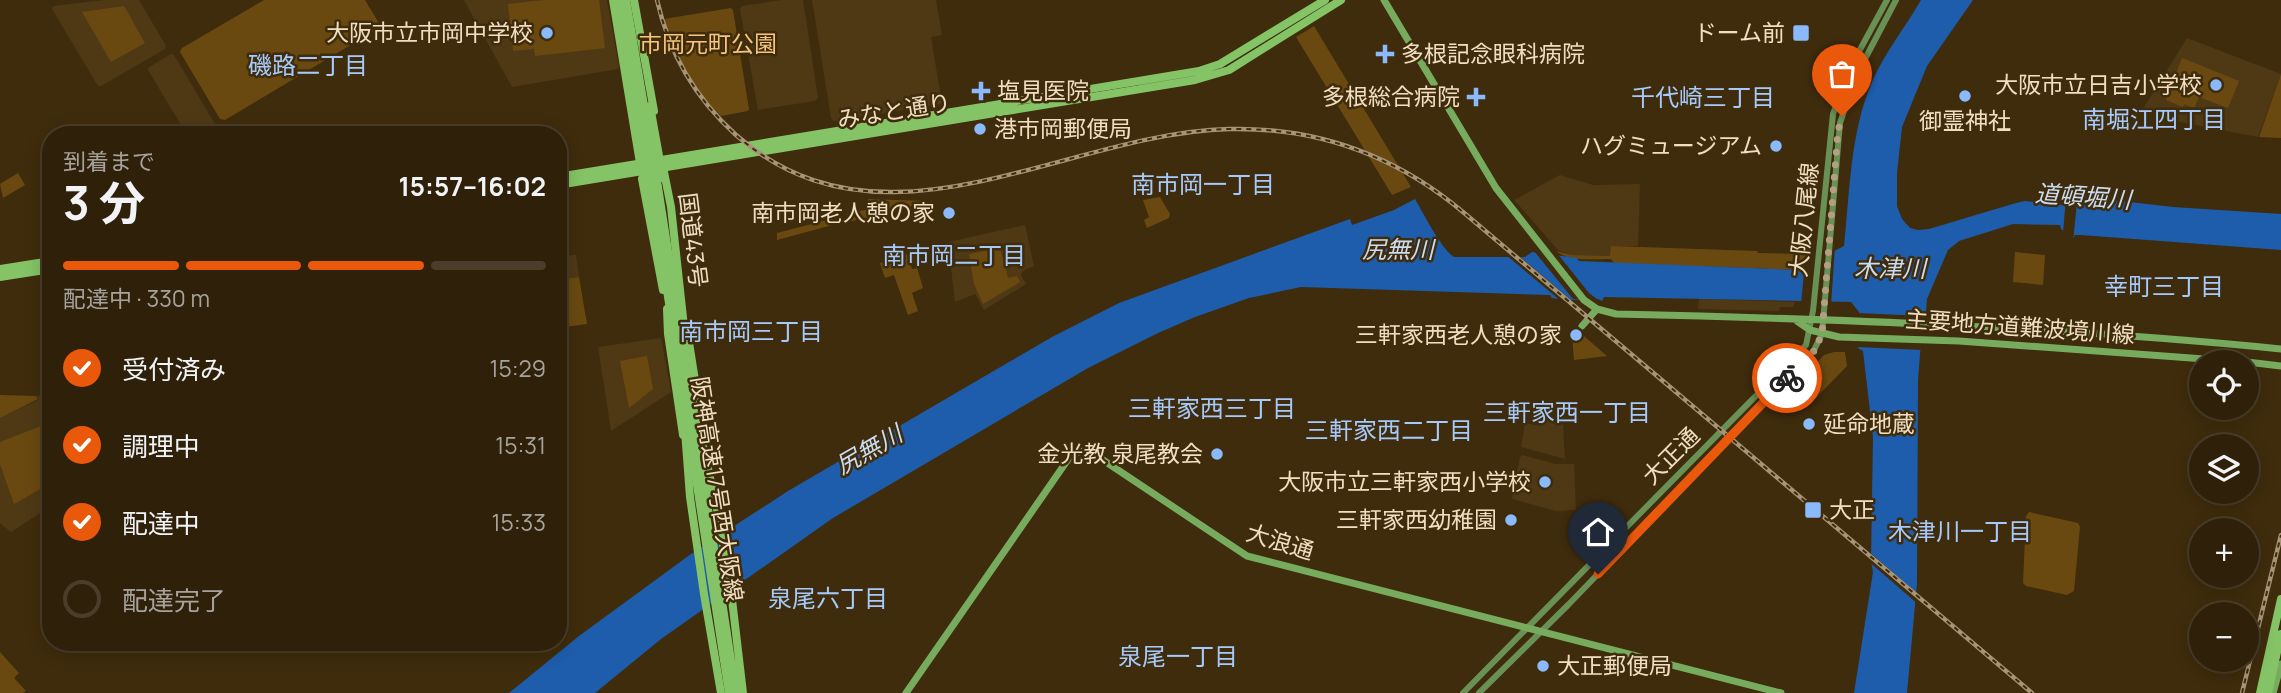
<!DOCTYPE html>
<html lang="ja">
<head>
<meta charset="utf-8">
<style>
  body { margin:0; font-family:Manrope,"Noto Sans JP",sans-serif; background:#3b2e17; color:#f1f3f6; height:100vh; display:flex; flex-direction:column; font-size:26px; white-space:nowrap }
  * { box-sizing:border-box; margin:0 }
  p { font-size:23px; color:#a7a39c }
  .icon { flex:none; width:38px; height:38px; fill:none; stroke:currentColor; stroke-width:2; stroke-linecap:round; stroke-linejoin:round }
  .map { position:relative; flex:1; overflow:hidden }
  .panel { position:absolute; left:42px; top:126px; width:525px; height:525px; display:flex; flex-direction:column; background:#2f2109; border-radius:28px; box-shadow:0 4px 18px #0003,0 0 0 2px #4a3e2a }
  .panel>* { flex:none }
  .controls { position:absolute; left:2189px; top:350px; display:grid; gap:14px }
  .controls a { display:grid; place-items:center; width:70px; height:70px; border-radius:50%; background:#2f2109; box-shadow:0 4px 18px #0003,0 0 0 2px #4a3e2a; font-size:35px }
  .pin { position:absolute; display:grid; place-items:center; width:60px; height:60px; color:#fff; margin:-72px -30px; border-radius:50% 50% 50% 0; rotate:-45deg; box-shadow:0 0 7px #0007 }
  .pin .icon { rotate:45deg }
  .courier { position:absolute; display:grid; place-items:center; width:70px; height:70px; margin:-35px; border:5px solid #ea580c; border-radius:50%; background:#fff; color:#222; box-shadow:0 2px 9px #0007 }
  .overview em { font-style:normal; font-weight:700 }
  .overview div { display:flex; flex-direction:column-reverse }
  .overview { display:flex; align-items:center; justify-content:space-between; height:119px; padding:0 21px }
  h1 { font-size:46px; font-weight:700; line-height:52px }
  .bar { display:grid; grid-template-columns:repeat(4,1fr); gap:10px 7px; align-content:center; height:84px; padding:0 21px }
  .bar i { height:9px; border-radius:5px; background:#4a3e2a }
  .bar .active { background:#ea580c }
  .bar p { grid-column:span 4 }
  ol { padding:0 21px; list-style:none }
  li { display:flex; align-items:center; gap:21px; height:77px }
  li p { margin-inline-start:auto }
  li .icon { padding:7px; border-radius:50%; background:#ea580c; color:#fff; stroke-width:4 }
  li:last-child { color:#a7a39c }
  li i { width:38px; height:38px; border:4px solid #4a3e2a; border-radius:50% }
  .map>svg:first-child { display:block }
  .built { fill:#4f3915 }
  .green { fill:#6a4911 }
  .water { fill:#1e5dac }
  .pier { fill:#3f2c0c }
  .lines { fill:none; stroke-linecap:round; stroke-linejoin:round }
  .secondary { stroke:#699156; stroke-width:6 }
  .primary { stroke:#77ac5f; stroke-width:7 }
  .highway { stroke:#84c466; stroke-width:8 }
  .rail-casing { stroke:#a79476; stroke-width:4.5 }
  .rail { stroke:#3f2c0c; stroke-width:2; stroke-dasharray:5; stroke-linecap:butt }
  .highway-bridge { stroke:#84c466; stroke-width:8 }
  .done { stroke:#b39f81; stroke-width:7; stroke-dasharray:0 12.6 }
  .route { stroke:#ea580c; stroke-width:9 }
  .poi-dot { fill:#8abafc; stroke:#3f2c0c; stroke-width:2.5 }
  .labels { text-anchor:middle; stroke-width:5; stroke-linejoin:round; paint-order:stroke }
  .poi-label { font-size:23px; fill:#f1ddc0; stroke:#3f2c0c; text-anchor:end }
  .park-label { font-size:23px; fill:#f6c680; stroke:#3f2c0c }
  .street-label { font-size:23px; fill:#f1ddc0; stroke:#3f2c0c }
  .neighbourhood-label { font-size:24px; fill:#a6cafb; stroke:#3f2c0c }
  .water-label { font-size:24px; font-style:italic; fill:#cbdbf1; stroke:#3f2c0c }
</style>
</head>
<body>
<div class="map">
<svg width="2281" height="693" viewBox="0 0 2281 693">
  <rect width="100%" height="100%" fill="#3f2c0c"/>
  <!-- built -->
  <path class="built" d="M 104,0 L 139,0 L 166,46 L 165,49 L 101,86 L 98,86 L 52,9 L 53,6 Z
    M 464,0 L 607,0 L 619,67 L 618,69 L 512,87 Z
    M 782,0 L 803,0 L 818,98 L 815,101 L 758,110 L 740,9 L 742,6 Z
    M 812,0 L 936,0 L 942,35 L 931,37 L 942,104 L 834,121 L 831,118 Z
    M 2187,38 L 2281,74 L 2258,137 L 2169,120 L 2143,109 Z
    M 171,54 L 174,55 L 215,124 L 200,135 L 187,135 L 148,70 L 149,67 Z
    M 1560,175 L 1593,185 L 1640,184 L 1638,246 L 1612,246 L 1610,256 L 1572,255 L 1559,251 L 1514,200 Z
    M 1025,225 L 1034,266 L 1023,271 L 1021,275 L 1026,284 L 984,310 L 975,294 L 955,302 L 948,242 Z
    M 576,255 L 579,277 L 558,280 L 558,256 Z
    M 1699,299 L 1794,302 L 1794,307 L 1780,307 L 1779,311 L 1698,309 Z
    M 661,338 L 671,392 L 611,431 L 598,347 Z
    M 51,393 L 51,506 L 11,532 L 0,523 L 0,418 L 38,400 L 37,396 Z
    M 1543,416 L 1556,419 L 1556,425 L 1563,424 L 1565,459 L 1521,447 L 1525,423 L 1540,426 Z
    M 1522,455 L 1556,464 L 1574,464 L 1576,510 L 1556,511 L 1512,499 L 1520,457 Z"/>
  <!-- green -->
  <path class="green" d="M 264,0 L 365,0 L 380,25 L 379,28 L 225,120 L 220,119 L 180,52 L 182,48 Z
    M 544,0 L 599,0 L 605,48 L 535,56 L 534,49 L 513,51 L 508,4 Z
    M 124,6 L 145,43 L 111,62 L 82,12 Z
    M 731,8 L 733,10 L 749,109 L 748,111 L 721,116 C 692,91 675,55 664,19 Z
    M 1314,26 L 1411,187 L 1392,195 L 1296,37 Z
    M 2182,58 L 2239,81 L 2228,108 L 2199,97 L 2194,108 L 2184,104 L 2183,107 L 2166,100 Z
    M 2281,74 L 2281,138 L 2259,137 Z
    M 18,173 L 25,185 L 3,198 L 0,184 Z
    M 1160,197 L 1170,214 L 1169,218 L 1147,228 L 1144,220 L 1149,217 L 1143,200 Z
    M 868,199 L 925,201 L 925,203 L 848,222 L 847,214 L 869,209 Z
    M 842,216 L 840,223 L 777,240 L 777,233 Z
    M 1611,246 L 1757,251 L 1758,253 L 1799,254 L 1806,252 L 1803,267 L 1798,270 L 1614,263 L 1611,259 C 1594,259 1568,262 1556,251 L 1572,255 L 1610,256 Z
    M 1000,248 L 1008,278 L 1017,276 L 1020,282 L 983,304 L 974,284 L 969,254 Z
    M 2015,252 L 2045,255 L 2043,285 L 2013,282 Z
    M 907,254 L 912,269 L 917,268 L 923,288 L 912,293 L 918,311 L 908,315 L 894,275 L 885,278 L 880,263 Z
    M 579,277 L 587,324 L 558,328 L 558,280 Z
    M 1572,335 L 1579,341 L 1584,336 L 1607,356 L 1574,360 Z
    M 1834,352 L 1845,352 L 1847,366 L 1812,402 L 1809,371 L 1824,355 Z
    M 647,356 L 653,389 L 629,408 L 620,361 Z
    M 0,395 L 36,396 L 38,399 L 0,418 Z
    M 51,422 L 51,483 L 14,504 L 0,464 L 0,442 Z
    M 2029,512 L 2078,523 L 2080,527 L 2074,591 L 2067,595 L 2026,586 L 2023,583 L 2026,516 Z
    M 0,652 L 19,673 L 14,678 L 26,691 L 23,693 L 0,693 Z"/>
  <!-- water -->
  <path class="water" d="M 1921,0 L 1973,0 L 1927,66 L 1902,127 L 1897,173 L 1897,206 L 1902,219 L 1910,228 L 1918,230 L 1929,229 L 2016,203 L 2025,201 L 2062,205 L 2063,201 L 2077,196 L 2173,207 L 2281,214 L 2281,250 L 2081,235 L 2075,235 L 2073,239 L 2061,229 L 2060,225 L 2013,224 L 1959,241 L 1948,250 L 1927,299 L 1926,312 L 1923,316 L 1918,380 L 1917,583 L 1907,693 L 1854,693 L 1873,572 L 1871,561 L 1873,437 L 1863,351 L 1858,348 L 1859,312 L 1851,302 L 1604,297 L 1602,301 L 1598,299 L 1568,300 L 1552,298 L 1550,295 L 1301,287 L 1249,298 L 1195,317 L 1158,333 L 1088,368 L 833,518 L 661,639 L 595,693 L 509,693 L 579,636 L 691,554 L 788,491 L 1052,337 L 1119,303 L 1350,219 L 1352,225 L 1394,210 L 1415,199 C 1423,213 1442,250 1454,257 L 1525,257 L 1532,252 L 1577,258 L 1579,261 L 1798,270 L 1844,246 C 1850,191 1850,133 1872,82 C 1885,52 1905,28 1921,0 Z"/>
  <!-- pier -->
  <path class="pier" d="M 2078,193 L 2073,242 L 2071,242 L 2063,233 L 2066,197 Z
    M 1835,247 L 1831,305 L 1801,304 L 1805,262 Z
    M 1534,251 L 1557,253 L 1589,293 L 1602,303 L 1594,300 L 1573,299 Z
    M 1505,254 L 1517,254 L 1571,300 L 1562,302 Z
    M 1858,313 L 1923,316 L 1922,350 L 1857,347 Z
    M 1867,550 L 1920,596 L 1919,605 L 1867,560 Z"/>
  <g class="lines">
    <!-- secondary -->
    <path class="secondary" d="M 1463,693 L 1806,345 L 1813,311 L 1833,114 L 1850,68 L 1887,0
      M 1479,693 L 1569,604 L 1814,350 L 1822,334 L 1840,123 L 1856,76 L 1896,0"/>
    <!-- primary -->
    <path class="primary" d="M 1384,0 L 1496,188 L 1584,300 L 1597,309 L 1616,314 C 1838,319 2060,327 2281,349
      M 1797,321 L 1810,330 L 1839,337 L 1959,341 L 2245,362
      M 1582,326 L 1597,309
      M 2247,362 L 2281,366
      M 906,693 L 1069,458 C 1077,451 1083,449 1094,454 L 1247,556 L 1781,693
      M 2273,693 L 2281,664"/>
    <!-- highway -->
    <path class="highway" d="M 613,0 L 640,163
      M 634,0 L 654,111
      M 664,172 L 671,207 L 685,336
      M 558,177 L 1199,71 L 1220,64 L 1325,0
      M 642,179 L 663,290
      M 558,185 L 1195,80 L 1229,70 L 1341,0
      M 0,269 L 51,261
      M 0,277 L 51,269
      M 667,309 L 668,334 L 683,435
      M 687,330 L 703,431
      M 699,428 L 717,509 L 731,591 L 743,693
      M 685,431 L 690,497 L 704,594 L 721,693
      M 704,483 L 736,693
      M 2260,693 L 2281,599
      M 2268,693 L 2281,634"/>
    <!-- rail casing -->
    <g class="rail-casing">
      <path id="rail" d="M 657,0 C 669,53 696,99 736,135 C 885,265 1064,133 1229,129 C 1317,127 1396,156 1463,212 L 2032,693
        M 2242,693 L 2281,535"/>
    </g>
    <!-- rail -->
    <use href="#rail" class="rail"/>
    <!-- highway-bridge -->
    <path class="highway-bridge" d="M 619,0 L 660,245 L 729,693
      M 626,0 L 658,187 L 704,483
      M 650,106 L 663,178
      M 640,156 L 645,184"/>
  </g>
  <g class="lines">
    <!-- done -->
    <path class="done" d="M 1787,378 L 1814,351 L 1822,334 L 1838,131 L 1842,116"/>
    <!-- route -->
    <path class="route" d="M 1598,574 L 1787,378"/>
  </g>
  <!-- markers -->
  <g class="poi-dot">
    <circle cx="547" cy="33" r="7"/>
    <rect x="1792" y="24" width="18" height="18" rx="3.5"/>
    <path d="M1381.5 43.5h7v7h7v7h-7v7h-7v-7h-7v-7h7z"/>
    <circle cx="2216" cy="85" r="7"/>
    <path d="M977.5 80.5h7v7h7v7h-7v7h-7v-7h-7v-7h7z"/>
    <circle cx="1965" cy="96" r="7"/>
    <path d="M1472.5 86.5h7v7h7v7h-7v7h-7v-7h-7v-7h7z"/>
    <circle cx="980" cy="129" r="7"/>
    <circle cx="1776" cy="146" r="7"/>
    <circle cx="949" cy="213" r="7"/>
    <circle cx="1576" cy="335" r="7"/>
    <circle cx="1809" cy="424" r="7"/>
    <circle cx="1217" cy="454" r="7"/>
    <circle cx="1545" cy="482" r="7"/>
    <rect x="1804" y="501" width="18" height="18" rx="3.5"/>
    <circle cx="1511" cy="520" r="7"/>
    <circle cx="1543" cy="666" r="7"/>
  </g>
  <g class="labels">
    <!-- poi labels -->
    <g class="poi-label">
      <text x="533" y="41">大阪市立市岡中学校</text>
      <text x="1785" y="41">ドーム前</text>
      <text x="1401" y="62" text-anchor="start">多根記念眼科病院</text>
      <text x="2202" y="93">大阪市立日吉小学校</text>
      <text x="997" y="99" text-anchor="start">塩見医院</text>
      <text x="1460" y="105">多根総合病院</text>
      <text x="1965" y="129" text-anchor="middle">御霊神社</text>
      <text x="994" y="137" text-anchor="start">港市岡郵便局</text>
      <text x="1762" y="154">ハグミュージアム</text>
      <text x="935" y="221">南市岡老人憩の家</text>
      <text x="1562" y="343">三軒家西老人憩の家</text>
      <text x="1823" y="432" text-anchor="start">延命地蔵</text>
      <text x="1203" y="462">金光教 泉尾教会</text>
      <text x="1531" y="490">大阪市立三軒家西小学校</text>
      <text x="1829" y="518" text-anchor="start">大正</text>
      <text x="1497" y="528">三軒家西幼稚園</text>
      <text x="1557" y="674" text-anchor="start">大正郵便局</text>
    </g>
    <!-- park labels -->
    <g class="park-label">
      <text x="708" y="52">市岡元町公園</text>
    </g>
    <!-- street labels -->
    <g class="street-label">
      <text transform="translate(894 111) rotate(-9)" y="8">みなと通り</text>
      <text transform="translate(1804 220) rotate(-84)" y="8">大阪八尾線</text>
      <text transform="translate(693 240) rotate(83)" y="8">国道43号</text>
      <text transform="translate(2020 327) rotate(4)" y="8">主要地方道難波境川線</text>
      <text transform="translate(1671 456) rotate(-45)" y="8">大正通</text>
      <text transform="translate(717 489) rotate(81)" y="8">阪神高速17号西大阪線</text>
      <text transform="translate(1280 542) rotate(17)" y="8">大浪通</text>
    </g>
    <!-- neighbourhood labels -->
    <g class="neighbourhood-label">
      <text x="308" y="74">磯路二丁目</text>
      <text x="1703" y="106">千代崎三丁目</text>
      <text x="2154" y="128">南堀江四丁目</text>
      <text x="1203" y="193">南市岡一丁目</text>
      <text x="954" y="264">南市岡二丁目</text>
      <text x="2164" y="295">幸町三丁目</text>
      <text x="751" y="340">南市岡三丁目</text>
      <text x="1212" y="417">三軒家西三丁目</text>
      <text x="1567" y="421">三軒家西一丁目</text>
      <text x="1389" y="439">三軒家西二丁目</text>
      <text x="1960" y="540">木津川一丁目</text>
      <text x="828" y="607">泉尾六丁目</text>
      <text x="1178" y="665">泉尾一丁目</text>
    </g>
    <!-- water labels -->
    <g class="water-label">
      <text transform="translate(2083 197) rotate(4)" y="8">道頓堀川</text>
      <text x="1398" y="258">尻無川</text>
      <text x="1890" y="277">木津川</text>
      <text transform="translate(869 450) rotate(-30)" y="8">尻無川</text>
    </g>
  </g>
</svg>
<div class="controls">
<a><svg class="icon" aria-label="locate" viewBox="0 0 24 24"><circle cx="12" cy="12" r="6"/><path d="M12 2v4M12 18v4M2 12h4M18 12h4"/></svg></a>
<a><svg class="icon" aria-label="layers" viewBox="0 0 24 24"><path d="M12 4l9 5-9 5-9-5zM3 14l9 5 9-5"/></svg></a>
<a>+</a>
<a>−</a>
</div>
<div class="pin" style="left:1842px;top:116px;background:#ea580c"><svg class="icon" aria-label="bag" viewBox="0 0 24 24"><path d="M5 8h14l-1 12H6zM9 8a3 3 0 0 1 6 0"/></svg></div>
<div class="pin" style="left:1598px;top:574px;background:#1f2937"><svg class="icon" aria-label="home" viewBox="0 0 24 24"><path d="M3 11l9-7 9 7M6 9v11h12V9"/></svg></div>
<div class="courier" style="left:1787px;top:378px"><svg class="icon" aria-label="bike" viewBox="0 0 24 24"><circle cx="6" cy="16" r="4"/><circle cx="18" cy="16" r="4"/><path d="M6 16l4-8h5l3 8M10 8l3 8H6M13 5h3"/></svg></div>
<section class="panel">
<div class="overview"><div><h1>3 分</h1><p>到着まで</p></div><em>15:57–16:02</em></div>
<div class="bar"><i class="active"></i><i class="active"></i><i class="active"></i><i></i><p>配達中 · 330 m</p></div>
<ol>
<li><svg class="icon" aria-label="check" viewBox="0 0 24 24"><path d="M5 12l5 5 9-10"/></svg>受付済み<p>15:29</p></li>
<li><svg class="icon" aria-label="check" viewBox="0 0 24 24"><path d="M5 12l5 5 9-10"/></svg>調理中<p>15:31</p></li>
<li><svg class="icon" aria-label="check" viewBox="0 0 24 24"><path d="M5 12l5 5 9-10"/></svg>配達中<p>15:33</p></li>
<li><i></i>配達完了</li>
</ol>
</section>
</div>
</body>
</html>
